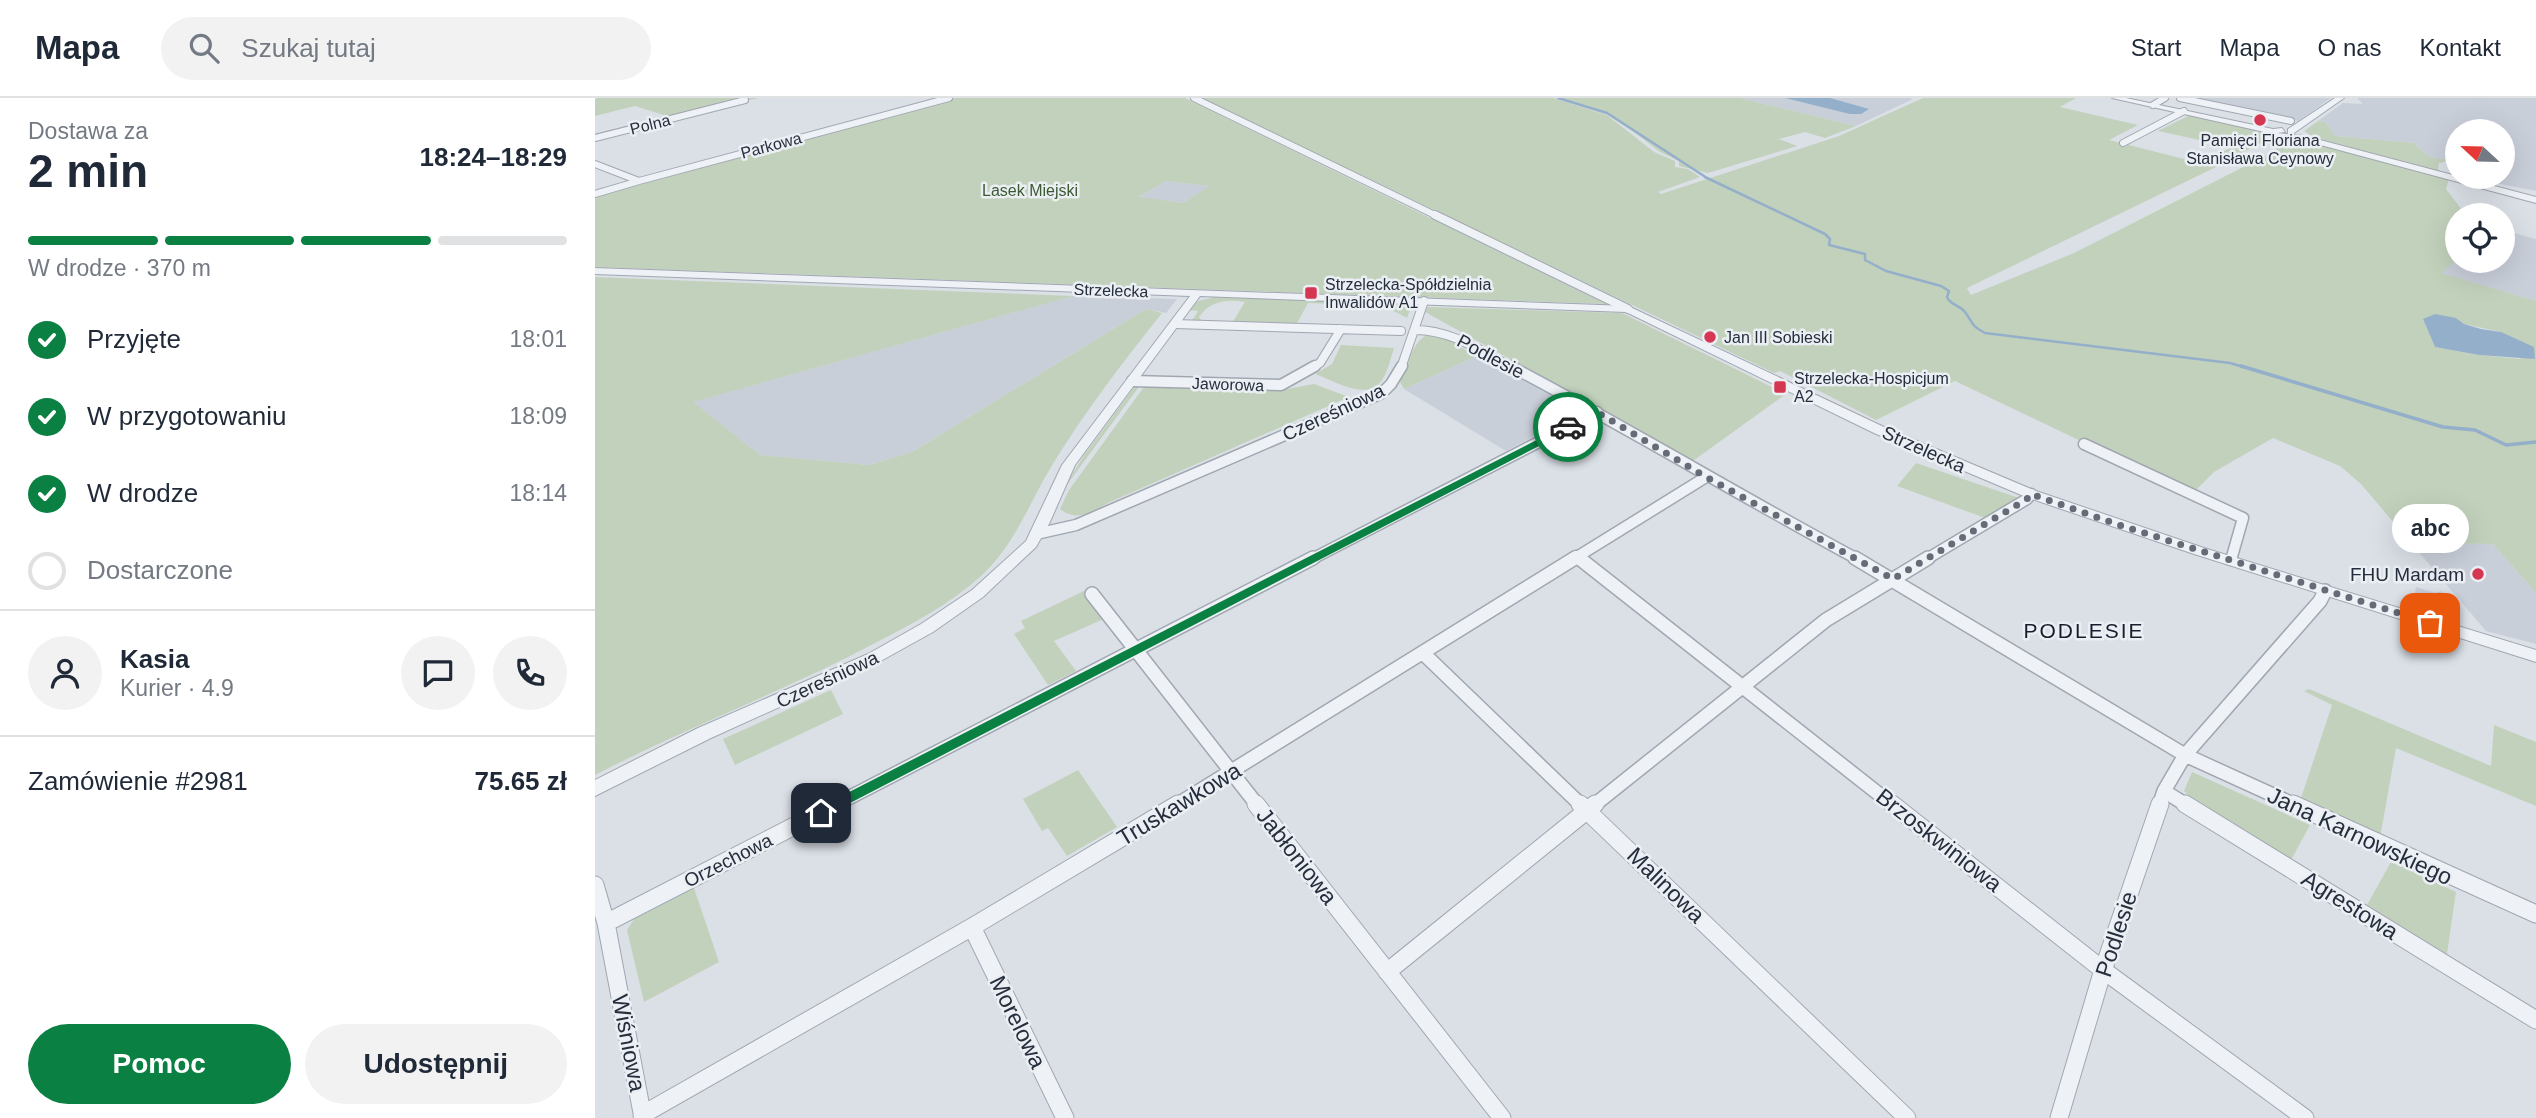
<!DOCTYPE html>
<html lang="pl">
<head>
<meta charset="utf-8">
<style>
  body { margin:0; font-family:Helvetica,sans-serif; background:#f2f2f3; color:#1f2937; height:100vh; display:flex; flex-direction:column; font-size:26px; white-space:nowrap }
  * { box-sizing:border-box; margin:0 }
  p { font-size:23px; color:#747a83 }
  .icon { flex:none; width:38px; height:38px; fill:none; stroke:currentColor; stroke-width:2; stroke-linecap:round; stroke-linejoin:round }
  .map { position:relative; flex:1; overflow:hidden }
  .drawer { display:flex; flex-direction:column; background:#fff; width:595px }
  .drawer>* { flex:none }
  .needle { width:46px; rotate:292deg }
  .buttons { position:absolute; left:1850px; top:21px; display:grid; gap:14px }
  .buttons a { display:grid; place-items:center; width:70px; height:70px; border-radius:50%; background:#fff; box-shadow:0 7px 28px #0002; font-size:35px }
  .pin { position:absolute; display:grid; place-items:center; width:60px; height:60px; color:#fff; margin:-30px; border-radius:14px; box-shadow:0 4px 10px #0006 }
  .courier { position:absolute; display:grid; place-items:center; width:70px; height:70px; margin:-35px; border:5px solid #0b8043; border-radius:50%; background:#fff; color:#222; box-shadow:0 2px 9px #0007 }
  .bubble { position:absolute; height:49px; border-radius:24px; background:#fff; box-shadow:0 7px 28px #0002; font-size:23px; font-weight:600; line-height:49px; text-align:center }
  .headline em { font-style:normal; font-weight:600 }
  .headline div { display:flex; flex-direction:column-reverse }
  .headline { display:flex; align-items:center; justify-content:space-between; height:119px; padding:0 28px }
  h1 { font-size:46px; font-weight:600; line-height:52px }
  .bar { display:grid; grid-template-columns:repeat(4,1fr); gap:10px 7px; align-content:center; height:84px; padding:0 28px }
  .bar i { height:9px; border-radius:5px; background:#e0e1e3 }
  .bar .on { background:#0b8043 }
  .bar p { grid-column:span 4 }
  .line { display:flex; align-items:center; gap:18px; padding:0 28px; border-top:2px solid #e0e1e3 }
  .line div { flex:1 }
  .round { display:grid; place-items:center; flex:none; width:74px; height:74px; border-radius:37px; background:#f2f2f3 }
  ol { padding:0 28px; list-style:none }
  li { display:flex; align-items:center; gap:21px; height:77px }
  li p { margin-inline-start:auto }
  li .icon { padding:7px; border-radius:50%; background:#0b8043; color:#fff; stroke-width:4 }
  li:last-child { color:#747a83 }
  li i { width:38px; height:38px; border:4px solid #e0e1e3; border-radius:50% }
  .button { display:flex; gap:14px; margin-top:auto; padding:14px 28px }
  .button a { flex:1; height:80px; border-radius:42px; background:#0b8043; color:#fff; font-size:28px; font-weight:600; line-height:80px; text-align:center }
  .button a+a { background:#f2f2f3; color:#1f2937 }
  header { display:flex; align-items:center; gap:42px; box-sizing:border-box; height:98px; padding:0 35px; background:#fff; border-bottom:2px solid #e0e1e3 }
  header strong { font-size:33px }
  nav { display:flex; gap:38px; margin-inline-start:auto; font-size:24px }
  .search { width:490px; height:63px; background:#f2f2f3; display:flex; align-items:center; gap:18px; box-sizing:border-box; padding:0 24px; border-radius:38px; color:#747a83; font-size:26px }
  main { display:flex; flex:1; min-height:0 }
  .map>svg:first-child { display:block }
  .built { fill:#c9cfd9 }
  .green { fill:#c2d1bc; fill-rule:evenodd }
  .water { fill:#94afc9 }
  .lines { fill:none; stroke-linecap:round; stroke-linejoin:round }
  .stream-far1 { stroke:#94afc9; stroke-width:2.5 }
  .stream { stroke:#94afc9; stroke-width:3.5 }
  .minor-far4-casing { stroke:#a1a7b1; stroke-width:8 }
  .minor-far3-casing { stroke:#a1a7b1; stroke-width:10 }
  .minor-far2-casing { stroke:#a1a7b1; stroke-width:13 }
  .minor-far1-casing { stroke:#a1a7b1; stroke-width:16 }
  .minor-casing { stroke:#a1a7b1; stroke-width:19 }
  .tertiary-casing { stroke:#a1a7b1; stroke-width:2 }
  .minor-far4 { stroke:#eef1f5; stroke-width:6 }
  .minor-far3 { stroke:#eef1f5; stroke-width:8 }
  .minor-far2 { stroke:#eef1f5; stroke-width:10 }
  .minor-far1 { stroke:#eef1f5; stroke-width:13 }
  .minor { stroke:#eef1f5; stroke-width:17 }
  .tertiary { fill:#eef1f5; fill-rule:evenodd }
  .route { fill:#0b8043 }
  .done { stroke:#656c78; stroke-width:7; stroke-dasharray:0 12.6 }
  .poi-dot { fill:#d53753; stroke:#ebeff4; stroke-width:2.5 }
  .labels { text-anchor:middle; stroke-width:5; stroke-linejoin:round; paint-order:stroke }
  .far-street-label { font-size:16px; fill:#252e3d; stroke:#ebeff4 }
  .far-poi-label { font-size:16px; fill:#252e3d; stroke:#ebeff4; text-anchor:start }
  .far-park-label { font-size:16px; fill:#3a5a31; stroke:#ebeff4 }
  .street-label { font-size:19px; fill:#252e3d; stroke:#ebeff4 }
  .poi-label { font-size:19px; fill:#252e3d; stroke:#ebeff4; text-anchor:end }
  .neighbourhood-label { font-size:21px; letter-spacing:2px; fill:#171f2e; stroke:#ebeff4 }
  .near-street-label { font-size:23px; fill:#252e3d; stroke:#ebeff4 }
</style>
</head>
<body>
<header>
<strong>Mapa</strong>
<div class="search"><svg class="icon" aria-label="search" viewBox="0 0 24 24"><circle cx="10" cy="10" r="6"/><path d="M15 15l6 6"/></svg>Szukaj tutaj</div>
<nav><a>Start</a><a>Mapa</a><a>O nas</a><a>Kontakt</a></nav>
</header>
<main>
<section class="drawer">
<div class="headline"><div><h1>2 min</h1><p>Dostawa za</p></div><em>18:24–18:29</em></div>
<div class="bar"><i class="on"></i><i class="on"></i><i class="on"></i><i></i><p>W drodze · 370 m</p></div>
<ol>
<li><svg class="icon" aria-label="check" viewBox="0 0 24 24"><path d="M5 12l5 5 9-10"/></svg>Przyjęte<p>18:01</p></li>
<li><svg class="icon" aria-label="check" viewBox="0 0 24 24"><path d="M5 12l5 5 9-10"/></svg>W przygotowaniu<p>18:09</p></li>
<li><svg class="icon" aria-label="check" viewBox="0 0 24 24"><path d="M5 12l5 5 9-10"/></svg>W drodze<p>18:14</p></li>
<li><i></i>Dostarczone</li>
</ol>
<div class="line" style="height:126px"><a class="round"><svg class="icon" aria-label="person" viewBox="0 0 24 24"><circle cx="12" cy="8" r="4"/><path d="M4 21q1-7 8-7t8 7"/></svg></a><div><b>Kasia</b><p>Kurier · 4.9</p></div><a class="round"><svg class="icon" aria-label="chat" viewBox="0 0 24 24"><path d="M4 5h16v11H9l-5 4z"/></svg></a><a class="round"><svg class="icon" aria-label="phone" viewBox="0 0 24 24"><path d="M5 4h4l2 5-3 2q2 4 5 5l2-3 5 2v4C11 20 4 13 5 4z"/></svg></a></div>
<div class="line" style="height:91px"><div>Zamówienie #2981</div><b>75.65 zł</b></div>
<div class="button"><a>Pomoc</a><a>Udostępnij</a></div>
</section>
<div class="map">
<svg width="1941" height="1020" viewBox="0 0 1941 1020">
  <rect width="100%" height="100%" fill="#dbe0e7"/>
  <!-- built -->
  <path class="built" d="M 1145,0 L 1314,0 L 1318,1 L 1261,28 Z
    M 1591,0 L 1736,0 L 1703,23 Z
    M 1762,0 L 1941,0 L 1941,93 L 1870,79 L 1908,79 L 1908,33 L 1862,33 L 1862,76 L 1853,69 L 1857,62 L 1834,59 L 1819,45 L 1740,38 L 1730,24 L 1723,23 L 1748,5 L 1768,6 Z
    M 571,83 L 615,88 L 588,105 L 543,100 Z
    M 1908,132 L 1941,141 L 1941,203 L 1845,175 L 1862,162 L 1908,163 Z
    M 478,198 L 582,201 L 571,215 L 551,211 L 317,354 L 274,367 L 165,357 L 97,304 Z
    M 882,258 L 980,310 L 980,317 L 911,353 L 809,291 Z
    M 1816,445 L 1898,446 L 1941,495 L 1941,546 L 1891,533 Z
    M 1821,489 L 1840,495 L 1846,493 L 1859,509 L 1857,522 L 1818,510 Z"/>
  <!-- green -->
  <path class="green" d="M 3,0 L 164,0 L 75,19 L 40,8 L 0,18 L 0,1 Z
    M 359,0 L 590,0 L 1011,206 L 0,169 L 0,99 ZM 571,83 L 614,88 L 588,105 L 544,99 Z
    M 605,0 L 958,0 L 1012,17 L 1059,54 L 1080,63 L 1080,69 L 1093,71 L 1105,79 L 1063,94 L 1066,96 L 1244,38 L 1328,0 L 1481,0 L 1465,9 L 1543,27 L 1514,42 L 1605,65 L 1637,49 L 1563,33 L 1595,17 L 1671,33 L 1679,38 L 1619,70 L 1372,190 L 1376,197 L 1479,155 L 1668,59 L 1694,43 L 1709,42 L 1854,81 L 1851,91 L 1871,117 L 1862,117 L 1862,162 L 1846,175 L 1941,203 L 1941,495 L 1898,446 L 1816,445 L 1766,386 L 1745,368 L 1678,340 L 1619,374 L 1597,396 L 1360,283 L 1281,322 L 1185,273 L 1179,275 ZM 1861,220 L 1869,226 L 1906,234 L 1926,261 L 1884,257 L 1840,249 L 1828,221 Z
    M 966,0 L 1145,0 L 1261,28 L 1230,40 L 1210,34 L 1184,41 L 1202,48 L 1113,75 L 1084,68 L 1084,63 L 1065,54 L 1014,15 Z
    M 1723,23 L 1730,24 L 1740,38 L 1819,45 L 1834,59 L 1858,62 L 1844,65 L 1843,73 L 1718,39 L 1709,33 Z
    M 0,179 L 478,198 L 98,304 L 165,357 L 274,367 L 317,354 L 551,211 L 567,215 C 528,264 488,316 456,369 C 432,409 420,447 385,479 C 355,506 317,526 282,544 C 190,593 92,629 0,677 Z
    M 624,198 L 803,204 L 818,210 L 815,211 L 812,220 L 789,208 L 713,205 L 701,227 L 637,225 L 650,204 C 632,201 615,203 604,219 L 608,224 L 596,224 L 603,213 L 595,212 L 603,203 Z
    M 833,209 L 1027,215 L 1191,296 L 1095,365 L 1007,312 L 830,214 Z
    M 833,236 L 842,236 L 882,258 L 809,291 L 805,284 C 812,268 817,244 833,236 Z
    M 746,247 L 799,250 C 796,259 793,273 787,282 C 772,304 740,283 720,276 L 737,266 Z
    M 546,286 L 474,384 L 468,391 L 490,356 L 540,288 Z
    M 551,286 L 682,293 L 719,286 L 754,299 L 515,404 C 498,413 483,425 465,411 L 474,392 Z
    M 1321,365 L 1424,400 L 1393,421 L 1302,388 Z
    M 493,491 L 511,520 L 459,543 L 481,573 L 453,587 L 419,536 L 430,530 L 426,523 Z
    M 1714,591 L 1896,668 L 1899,627 L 1941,644 L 1941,708 L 1801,650 L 1785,740 L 1705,703 L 1737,607 L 1709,593 Z
    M 236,592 L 248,616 L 140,667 L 128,641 Z
    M 483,672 L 522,729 L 472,758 L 453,730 L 447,733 L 428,701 Z
    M 1597,674 L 1715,727 L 1696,762 L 1597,701 L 1589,693 Z
    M 1796,764 L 1861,794 L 1852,856 L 1772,807 Z
    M 99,790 L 124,864 L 49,904 L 32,832 L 39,821 Z"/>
  <!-- water -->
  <path class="water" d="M 1190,0 L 1235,0 L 1274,11 L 1266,16 L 1255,16 Z
    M 1840,216 L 1861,220 L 1869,226 L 1886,231 L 1906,234 L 1939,249 L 1940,261 L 1884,257 L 1840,249 L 1828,221 Z"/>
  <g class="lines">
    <!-- stream-far1 -->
    <path class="stream-far1" d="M 963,0 L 1012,15 L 1109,78
      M 1110,79 L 1230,136 L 1235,141 L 1234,147 L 1270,156 L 1270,162 L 1291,173 L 1346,188 L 1354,193 L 1352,199 C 1356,208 1365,207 1370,214 C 1379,226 1375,227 1390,235 L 1635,265 L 1652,270"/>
    <!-- stream -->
    <path class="stream" d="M 1646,268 L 1848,329 L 1880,332 L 1911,347 L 1941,344"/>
    <!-- minor-far4 casing -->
    <g class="minor-far4-casing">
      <path id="minor-far4" d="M 599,0 L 844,119
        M 1585,0 L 1696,23
        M 1558,7 L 1570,0
        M 0,40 L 150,2
        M 1528,45 L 1589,13
        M 0,66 L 44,83 L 354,0
        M 0,96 L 44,83"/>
    </g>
    <!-- minor-far3 casing -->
    <g class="minor-far3-casing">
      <path id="minor-far3" d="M 840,117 L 1033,211
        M 580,226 L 806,233
        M 820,232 C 857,232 886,253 918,270
        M 716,270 L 725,265 L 746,231
        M 806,270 L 829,203"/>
    </g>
    <!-- minor-far2 casing -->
    <g class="minor-far2-casing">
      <path id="minor-far2" d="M 915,268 C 1033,330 1147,399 1264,462
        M 537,283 L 686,287 L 720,268
        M 1489,346 L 1648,420 L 1636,462
        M 441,436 L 481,427 L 787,295 L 796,286 L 807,268
        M 981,458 L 986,462
        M 715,462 L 1002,314
        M 977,462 L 1111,379
        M 1330,462 L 1432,401 L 1436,396"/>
    </g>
    <!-- minor-far1 casing -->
    <g class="minor-far1-casing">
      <path id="minor-far1" d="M 984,460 L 1299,708
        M 1260,460 L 1590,657 L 1702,708
        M 497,496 L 663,708
        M 829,556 L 987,708
        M 1569,693 L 1593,708
        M 238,708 L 718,460
        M 580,708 L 980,460
        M 998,708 L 1231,522 L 1333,460
        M 1564,708 L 1569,693 L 1590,657 L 1725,503 L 1730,493"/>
    </g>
    <!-- minor casing -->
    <g class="minor-casing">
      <path id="minor" d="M 661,706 L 907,1020
        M 985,706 L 1312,1020
        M 1297,706 L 1508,872 L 1710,1020
        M 1590,706 L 1941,922
        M 1698,706 L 1941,816
        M 0,787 L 11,825 L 48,1020
        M 11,825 L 242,706
        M 377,829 L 470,1020
        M 792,874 L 1000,706
        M 47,1017 L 377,829 L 583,706
        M 1464,1020 L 1508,872 L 1565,706"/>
    </g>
    <!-- tertiary casing -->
    <g class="tertiary-casing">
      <path id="tertiary" d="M 1517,0 L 1531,0 L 1678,31 L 1687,30 L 1690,34 L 1682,35 L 1710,38 L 1941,99 L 1941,105 L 1707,42 L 1692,42 L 1675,38 L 1674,35 Z
        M 1740,0 L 1749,0 L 1699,35 L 1693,35 L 1693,31 Z
        M 0,170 L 1033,208 L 1289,329 L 1441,393 L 1609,450 L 1941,552 L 1941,564 L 1599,456 L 1431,399 L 1279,335 L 1031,214 L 605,198 L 480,367 L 454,426 L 441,449 L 388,499 L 338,534 L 284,564 L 116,640 L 0,698 L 0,682 L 103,630 L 273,556 L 326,526 L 377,492 L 431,443 L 467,367 L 595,198 L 0,176 Z"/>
    </g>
    <!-- minor-far4 -->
    <use href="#minor-far4" class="minor-far4"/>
    <!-- minor-far3 -->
    <use href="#minor-far3" class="minor-far3"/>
    <!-- minor-far2 -->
    <use href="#minor-far2" class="minor-far2"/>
    <!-- minor-far1 -->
    <use href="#minor-far1" class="minor-far1"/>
    <!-- minor -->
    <use href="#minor" class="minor"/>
    <!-- tertiary -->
    <use href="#tertiary" class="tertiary"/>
  </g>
  <!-- route -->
  <path class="route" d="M 973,326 L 978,329 L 977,331 L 230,718 L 226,720 L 219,715 L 221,711 Z"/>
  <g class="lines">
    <!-- done -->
    <path class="done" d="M 973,329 L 1002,314 L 1111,379 L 1298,481 L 1432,401 L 1436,396 L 1524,427 L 1835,525"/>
  </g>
  <!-- markers -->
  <g class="poi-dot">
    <circle cx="1665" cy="22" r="7"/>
    <rect x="709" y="188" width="14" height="14" rx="3.5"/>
    <circle cx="1115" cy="239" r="7"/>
    <rect x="1178" y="282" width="14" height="14" rx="3.5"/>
    <circle cx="1883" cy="476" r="7"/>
  </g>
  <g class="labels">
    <!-- far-street labels -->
    <g class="far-street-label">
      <text transform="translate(55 26) rotate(-14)" y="6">Polna</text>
      <text transform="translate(176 47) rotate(-15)" y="6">Parkowa</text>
      <text transform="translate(516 192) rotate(2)" y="6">Strzelecka</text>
      <text transform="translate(633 286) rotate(2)" y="6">Jaworowa</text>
    </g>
    <!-- far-poi labels -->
    <g class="far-poi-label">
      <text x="1665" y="48" text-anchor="middle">Pamięci Floriana<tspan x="1665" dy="18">Stanisława Ceynowy</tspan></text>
      <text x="730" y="192">Strzelecka-Spółdzielnia<tspan x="730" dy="18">Inwalidów A1</tspan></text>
      <text x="1129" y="245">Jan III Sobieski</text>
      <text x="1199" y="286">Strzelecka-Hospicjum<tspan x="1199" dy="18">A2</tspan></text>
    </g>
    <!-- far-park labels -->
    <g class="far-park-label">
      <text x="435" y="98">Lasek Miejski</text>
    </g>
    <!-- street labels -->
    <g class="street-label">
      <text transform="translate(896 258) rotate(28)" y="7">Podlesie</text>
      <text transform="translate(738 314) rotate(-25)" y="7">Czereśniowa</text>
      <text transform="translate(1329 351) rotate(24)" y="7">Strzelecka</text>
      <text transform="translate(232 581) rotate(-25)" y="7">Czereśniowa</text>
      <text transform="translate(133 762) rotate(-27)" y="7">Orzechowa</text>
    </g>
    <!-- poi labels -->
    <g class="poi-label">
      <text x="1869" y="483">FHU Mardam</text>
    </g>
    <!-- neighbourhood labels -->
    <g class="neighbourhood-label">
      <text x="1489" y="540">PODLESIE</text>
    </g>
    <!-- near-street labels -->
    <g class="near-street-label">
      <text transform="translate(584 706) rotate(-31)" y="8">Truskawkowa</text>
      <text transform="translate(1765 738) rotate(25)" y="8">Jana Karnowskiego</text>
      <text transform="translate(1344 742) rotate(38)" y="8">Brzoskwiniowa</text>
      <text transform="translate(702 758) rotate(52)" y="8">Jabłoniowa</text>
      <text transform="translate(1071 787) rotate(44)" y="8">Malinowa</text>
      <text transform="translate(1755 807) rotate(32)" y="8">Agrestowa</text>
      <text transform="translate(1521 836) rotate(-72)" y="8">Podlesie</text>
      <text transform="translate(423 924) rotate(64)" y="8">Morelowa</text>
      <text transform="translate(34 945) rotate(79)" y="8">Wiśniowa</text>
    </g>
  </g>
</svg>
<div class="buttons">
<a><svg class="needle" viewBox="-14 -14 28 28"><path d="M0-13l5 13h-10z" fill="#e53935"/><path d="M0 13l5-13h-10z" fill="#747a83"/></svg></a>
<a><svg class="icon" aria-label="locate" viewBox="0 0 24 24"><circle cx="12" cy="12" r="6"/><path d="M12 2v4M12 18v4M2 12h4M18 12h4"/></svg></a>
</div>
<div class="pin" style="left:1835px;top:525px;background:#ea580c"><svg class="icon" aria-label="bag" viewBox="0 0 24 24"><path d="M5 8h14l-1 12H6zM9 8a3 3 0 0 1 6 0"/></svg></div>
<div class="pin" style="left:226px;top:715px;background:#1f2937"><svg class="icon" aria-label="home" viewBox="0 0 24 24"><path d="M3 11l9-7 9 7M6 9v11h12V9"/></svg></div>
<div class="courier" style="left:973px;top:329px"><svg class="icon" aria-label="car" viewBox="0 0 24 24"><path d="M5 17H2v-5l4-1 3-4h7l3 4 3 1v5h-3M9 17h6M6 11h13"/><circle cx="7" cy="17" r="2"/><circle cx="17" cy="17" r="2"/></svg></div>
<div class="bubble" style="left:1797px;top:406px;width:77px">abc</div>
</div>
</main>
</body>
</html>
